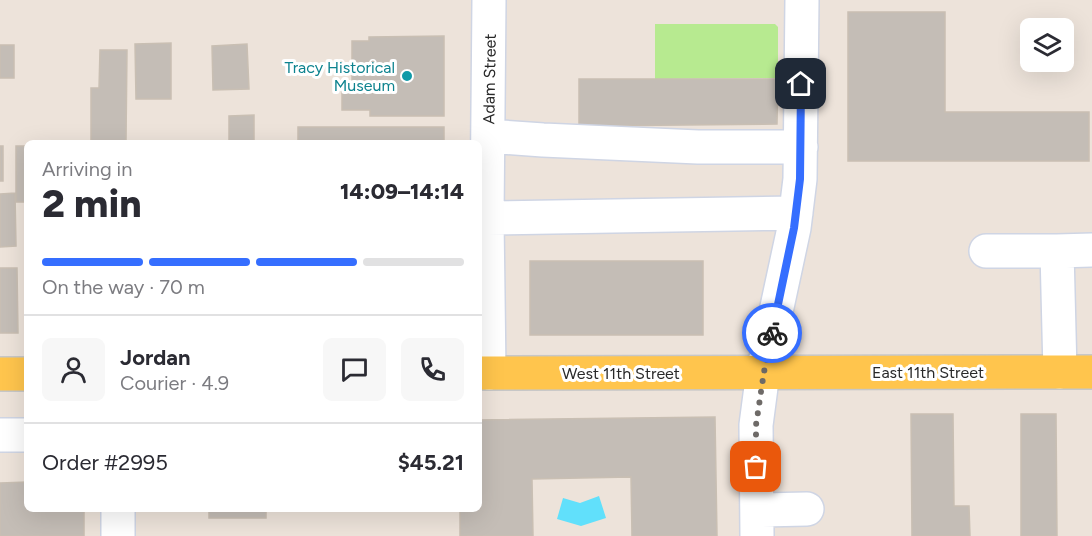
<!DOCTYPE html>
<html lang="en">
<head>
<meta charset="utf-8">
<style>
  body { margin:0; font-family:Figtree,sans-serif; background:#f7f7f7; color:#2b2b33; height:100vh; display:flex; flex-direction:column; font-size:22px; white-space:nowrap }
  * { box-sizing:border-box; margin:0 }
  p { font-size:20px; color:#7c7c81 }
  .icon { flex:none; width:33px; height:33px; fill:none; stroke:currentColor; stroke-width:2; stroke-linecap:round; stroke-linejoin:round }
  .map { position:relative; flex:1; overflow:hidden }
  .drawer { position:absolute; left:24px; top:140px; width:458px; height:372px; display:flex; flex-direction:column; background:#fff; border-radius:9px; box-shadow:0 6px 24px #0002 }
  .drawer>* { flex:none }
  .fabs { position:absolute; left:1020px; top:18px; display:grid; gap:12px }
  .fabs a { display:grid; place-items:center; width:54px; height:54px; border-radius:9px; background:#fff; box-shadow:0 6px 24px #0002; font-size:30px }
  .pin { position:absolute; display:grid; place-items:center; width:51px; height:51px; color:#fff; margin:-26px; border-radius:12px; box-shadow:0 3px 9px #0006 }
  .courier { position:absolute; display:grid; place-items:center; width:60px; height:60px; margin:-30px; border:4px solid #356eff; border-radius:50%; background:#fff; color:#222; box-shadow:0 2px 8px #0007 }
  .summary em { font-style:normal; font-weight:800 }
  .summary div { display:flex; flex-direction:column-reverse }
  .summary { display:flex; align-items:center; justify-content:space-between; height:102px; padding:0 18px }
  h1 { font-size:39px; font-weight:800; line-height:45px }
  .bar { display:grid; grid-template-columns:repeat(4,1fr); gap:9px 6px; align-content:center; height:72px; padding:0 18px }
  .bar i { height:8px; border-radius:4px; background:#e1e1e2 }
  .bar .active { background:#356eff }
  .bar p { grid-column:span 4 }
  .line { display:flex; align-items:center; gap:15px; padding:0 18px; border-top:2px solid #e1e1e2 }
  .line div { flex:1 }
  .round { display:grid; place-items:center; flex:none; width:63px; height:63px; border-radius:9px; background:#f7f7f7 }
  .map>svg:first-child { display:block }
  .green { fill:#b7ea90 }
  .water { fill:#61e0fb }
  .building { fill:#c4bdb6; stroke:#c9bfb3; stroke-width:1.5 }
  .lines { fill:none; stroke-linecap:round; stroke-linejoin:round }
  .minor-casing { stroke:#cfd5e4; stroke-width:36 }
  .major-casing { stroke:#c7c7c7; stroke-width:36 }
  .minor { stroke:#fff; stroke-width:33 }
  .major { stroke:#ffc54d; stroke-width:33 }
  .done { stroke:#6e6a67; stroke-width:6; stroke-dasharray:0 10.8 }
  .route { stroke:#356eff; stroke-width:8 }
  .culture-dot { fill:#0f9aa8; stroke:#fff; stroke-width:2 }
  .labels { text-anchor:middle; stroke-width:6; stroke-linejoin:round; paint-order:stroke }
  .culture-label { font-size:16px; fill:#0d838f; stroke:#fff; text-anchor:end }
  .street-label { font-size:16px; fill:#292929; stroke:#fff }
</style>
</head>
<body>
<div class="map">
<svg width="1092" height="536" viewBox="0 0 1092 536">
  <rect width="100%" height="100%" fill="#ede3da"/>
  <!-- green -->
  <path class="green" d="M 655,24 L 775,24 L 778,27 L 778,78 L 655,79 Z"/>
  <!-- water -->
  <path class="water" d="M 599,496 L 606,518 L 581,526 L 557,519 L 563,498 L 580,503 Z"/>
  <!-- building -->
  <path class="building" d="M 848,12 L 945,12 L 945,112 L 1089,112 L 1089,161 L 848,161 Z
    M 444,36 L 444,116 L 370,116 L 370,110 L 342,110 L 342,86 L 352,86 L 352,41 L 369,41 L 369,37 Z
    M 171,43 L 171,99 L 136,99 L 135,44 Z
    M 247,44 L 249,89 L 213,90 L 212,46 Z
    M 0,45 L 14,45 L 14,78 L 0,78 Z
    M 100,50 L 127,50 L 126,142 L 91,142 L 91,88 L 99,88 Z
    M 579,79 L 778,79 L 777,124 L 579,126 Z
    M 254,115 L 254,142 L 229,142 L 229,116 Z
    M 298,127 L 444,127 L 444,142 L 298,142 Z
    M 0,146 L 3,146 L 3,181 L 0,181 Z
    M 16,146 L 27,146 L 27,202 L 16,202 Z
    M 15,193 L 16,246 L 0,247 L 0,194 Z
    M 530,261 L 703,261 L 703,335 L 530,335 Z
    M 0,268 L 17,268 L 18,333 L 0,333 Z
    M 911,414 L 953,414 L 954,506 L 969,506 L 970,536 L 912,536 Z
    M 1021,414 L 1056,414 L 1057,536 L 1021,536 Z
    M 715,417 L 717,536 L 632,536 L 631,477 L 532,479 L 533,536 L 460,536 L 460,508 L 478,508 L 478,420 Z
    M 27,482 L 27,508 L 84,508 L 84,536 L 0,536 L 0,483 Z
    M 209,508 L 266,508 L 266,518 L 209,518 Z"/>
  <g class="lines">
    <!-- minor casing -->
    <g class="minor-casing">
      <path id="minor" d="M 488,136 L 543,140 L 698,147 L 801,147
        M 487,218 L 796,213
        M 986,251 L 1057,251
        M 1060,372 L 1057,251 L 1092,250
        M 489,373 L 487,218 L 489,0
        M 0,435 L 27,435
        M 118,508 L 118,536
        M 757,510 L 807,509
        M 757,536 L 756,425 L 763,372 L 794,228 L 800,179 L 802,0"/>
    </g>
    <!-- major casing -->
    <g class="major-casing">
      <path id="major" d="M 478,373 L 1092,372
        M 0,374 L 27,374"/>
    </g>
    <!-- minor -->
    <use href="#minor" class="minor"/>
    <!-- major -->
    <use href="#major" class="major"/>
  </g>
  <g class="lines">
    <!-- done -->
    <path class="done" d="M 756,467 L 756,425 L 764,372 L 772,333"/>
    <!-- route -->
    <path class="route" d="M 772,333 L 794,228 L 800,179 L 801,84"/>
  </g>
  <!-- markers -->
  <circle class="culture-dot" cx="407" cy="76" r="6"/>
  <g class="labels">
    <!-- culture labels -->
    <g class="culture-label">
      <text x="395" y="73">Tracy Historical<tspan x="395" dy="18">Museum</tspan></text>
    </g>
    <!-- street labels -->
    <g class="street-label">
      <text transform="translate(489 79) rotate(-89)" y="6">Adam Street</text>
      <text x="928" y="378">East 11th Street</text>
      <text x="621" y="379">West 11th Street</text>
    </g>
  </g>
</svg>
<div class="fabs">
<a><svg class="icon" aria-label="layers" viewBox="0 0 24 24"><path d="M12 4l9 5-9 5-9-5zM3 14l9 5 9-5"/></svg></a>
</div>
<div class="pin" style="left:756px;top:467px;background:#ea580c"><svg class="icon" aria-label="bag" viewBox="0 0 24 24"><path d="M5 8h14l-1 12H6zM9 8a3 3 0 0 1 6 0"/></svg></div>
<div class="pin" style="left:801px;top:84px;background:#1f2937"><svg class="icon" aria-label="home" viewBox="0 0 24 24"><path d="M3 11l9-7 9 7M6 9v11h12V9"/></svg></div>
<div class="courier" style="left:772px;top:333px"><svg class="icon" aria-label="bike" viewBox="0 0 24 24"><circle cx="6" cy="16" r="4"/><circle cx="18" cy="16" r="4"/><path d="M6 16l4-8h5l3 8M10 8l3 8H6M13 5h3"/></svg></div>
<section class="drawer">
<div class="summary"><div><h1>2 min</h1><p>Arriving in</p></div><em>14:09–14:14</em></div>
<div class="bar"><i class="active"></i><i class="active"></i><i class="active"></i><i></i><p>On the way · 70 m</p></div>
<div class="line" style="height:108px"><a class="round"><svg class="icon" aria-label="person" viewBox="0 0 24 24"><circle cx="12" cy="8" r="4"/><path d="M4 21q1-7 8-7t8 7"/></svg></a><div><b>Jordan</b><p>Courier · 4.9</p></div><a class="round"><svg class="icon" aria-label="chat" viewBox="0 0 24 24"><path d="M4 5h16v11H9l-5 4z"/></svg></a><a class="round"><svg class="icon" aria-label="phone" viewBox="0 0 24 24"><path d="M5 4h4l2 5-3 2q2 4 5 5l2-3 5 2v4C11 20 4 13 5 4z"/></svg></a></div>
<div class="line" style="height:78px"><div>Order #2995</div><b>$45.21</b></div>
</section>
</div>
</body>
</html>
